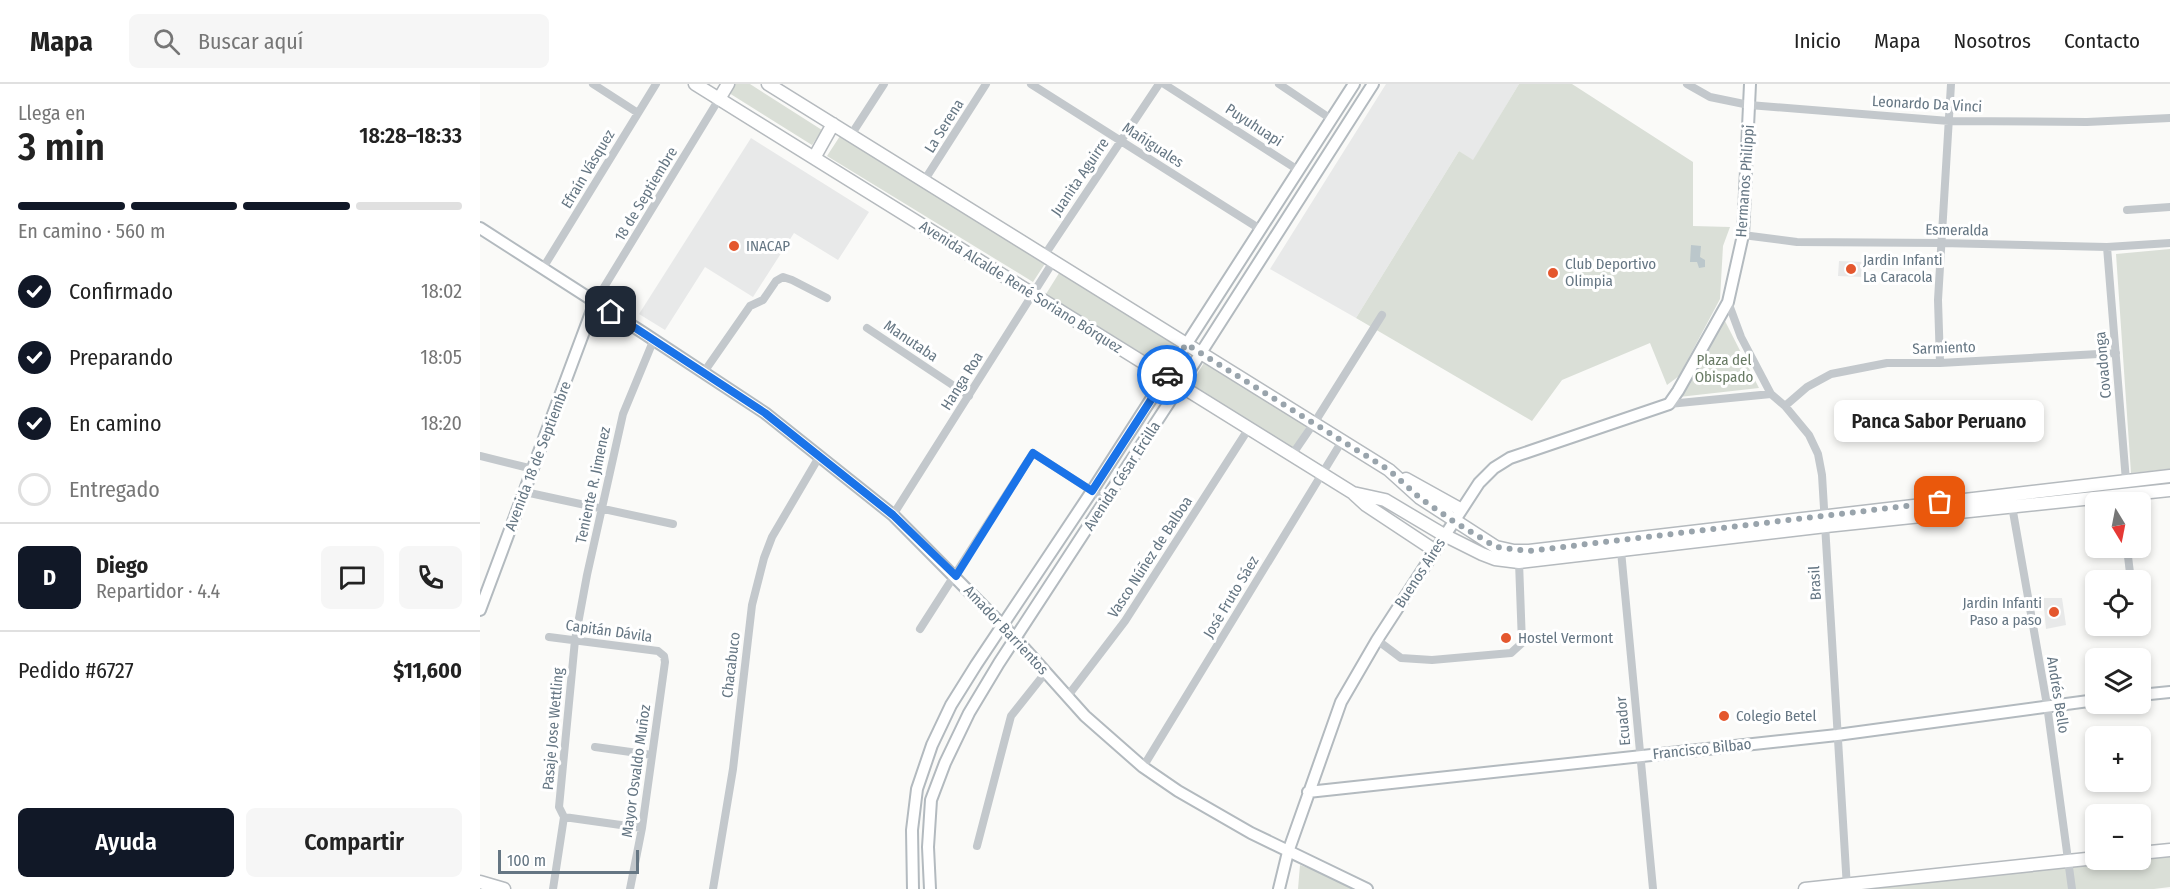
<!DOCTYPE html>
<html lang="es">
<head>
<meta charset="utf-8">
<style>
  body { margin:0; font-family:"Fira Sans Condensed",sans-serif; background:#f6f6f6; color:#222; height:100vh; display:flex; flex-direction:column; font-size:22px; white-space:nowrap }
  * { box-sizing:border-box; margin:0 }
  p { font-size:20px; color:#767676 }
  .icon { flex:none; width:33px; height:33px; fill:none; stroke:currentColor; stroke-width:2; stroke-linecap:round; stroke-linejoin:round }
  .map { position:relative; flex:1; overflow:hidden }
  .side { display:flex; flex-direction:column; background:#fff; width:480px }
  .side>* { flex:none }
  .needle { width:39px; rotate:170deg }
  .controls { position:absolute; left:1605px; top:408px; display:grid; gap:12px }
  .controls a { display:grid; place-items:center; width:66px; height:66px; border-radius:9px; background:#fff; box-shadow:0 3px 9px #0003; font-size:30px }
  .scale { position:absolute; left:18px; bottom:15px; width:141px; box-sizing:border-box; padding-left:6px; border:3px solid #657683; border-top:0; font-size:16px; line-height:21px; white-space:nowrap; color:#657683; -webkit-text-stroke:4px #fff; paint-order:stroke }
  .pin { position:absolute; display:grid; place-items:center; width:51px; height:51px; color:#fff; margin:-26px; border-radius:12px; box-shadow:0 3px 9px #0006 }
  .courier { position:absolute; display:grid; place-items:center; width:60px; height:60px; margin:-30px; border:4px solid #1a73e8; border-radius:50%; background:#fff; color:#222; box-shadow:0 2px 8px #0007 }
  .bubble { position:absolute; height:42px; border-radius:9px; background:#fff; box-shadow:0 3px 9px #0003; font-size:20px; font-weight:600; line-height:42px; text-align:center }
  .head em { font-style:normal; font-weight:600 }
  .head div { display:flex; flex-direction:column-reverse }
  .head { display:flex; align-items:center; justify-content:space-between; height:102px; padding:0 18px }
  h1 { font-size:39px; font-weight:600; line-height:45px }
  .bar { display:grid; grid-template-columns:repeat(4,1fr); gap:9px 6px; align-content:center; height:72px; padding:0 18px }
  .bar i { height:8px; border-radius:4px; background:#e0e0e0 }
  .bar .selected { background:#111827 }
  .bar p { grid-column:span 4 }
  .line { display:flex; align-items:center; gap:15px; padding:0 18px; border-top:2px solid #e0e0e0 }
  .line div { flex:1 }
  .round { display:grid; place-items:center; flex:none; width:63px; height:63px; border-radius:9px; background:#f6f6f6 }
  ol { padding:0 18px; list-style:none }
  li { display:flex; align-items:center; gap:18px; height:66px }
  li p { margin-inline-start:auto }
  li .icon { padding:6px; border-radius:50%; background:#111827; color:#fff; stroke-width:4 }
  li:last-child { color:#767676 }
  li i { width:33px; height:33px; border:3px solid #e0e0e0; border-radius:50% }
  .button { display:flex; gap:12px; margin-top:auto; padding:12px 18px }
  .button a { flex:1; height:69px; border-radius:9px; background:#111827; color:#fff; font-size:24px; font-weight:600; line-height:69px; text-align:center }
  .button a+a { background:#f6f6f6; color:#222 }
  header { display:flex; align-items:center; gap:36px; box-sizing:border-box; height:84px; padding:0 30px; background:#fff; border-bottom:2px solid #e0e0e0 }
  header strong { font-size:28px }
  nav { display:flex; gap:33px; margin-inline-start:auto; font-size:21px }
  .search { width:420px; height:54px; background:#f6f6f6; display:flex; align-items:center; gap:15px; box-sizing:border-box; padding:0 21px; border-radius:9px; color:#767676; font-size:22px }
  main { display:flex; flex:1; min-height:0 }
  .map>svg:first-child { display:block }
  .built { fill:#e8e9e9 }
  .green { fill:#dadfd7 }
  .water { fill:#bbc7cb }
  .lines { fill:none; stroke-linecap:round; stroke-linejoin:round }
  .secondary-casing { stroke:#b3babf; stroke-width:14 }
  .primary-casing { stroke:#b5babe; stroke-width:15 }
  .street { stroke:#c3c8cc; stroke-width:8 }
  .secondary { stroke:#fff; stroke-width:10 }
  .primary { stroke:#fff; stroke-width:12 }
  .done { stroke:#99a4ac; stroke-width:6; stroke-dasharray:0 10.8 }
  .route { stroke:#1a73e8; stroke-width:8 }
  .poi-dot { fill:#e4572e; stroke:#fff; stroke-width:2 }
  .labels { text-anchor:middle; stroke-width:6; stroke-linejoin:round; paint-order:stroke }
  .street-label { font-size:15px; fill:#657683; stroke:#fff }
  .poi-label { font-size:15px; fill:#657683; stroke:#fff; text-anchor:start }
  .park-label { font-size:15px; fill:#687a64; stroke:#fff }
</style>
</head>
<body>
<header>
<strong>Mapa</strong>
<div class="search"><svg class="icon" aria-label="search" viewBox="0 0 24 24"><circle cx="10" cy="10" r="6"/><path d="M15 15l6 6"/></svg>Buscar aquí</div>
<nav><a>Inicio</a><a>Mapa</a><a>Nosotros</a><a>Contacto</a></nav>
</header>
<main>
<section class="side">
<div class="head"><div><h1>3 min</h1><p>Llega en</p></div><em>18:28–18:33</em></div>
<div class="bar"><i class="selected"></i><i class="selected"></i><i class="selected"></i><i></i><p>En camino · 560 m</p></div>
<ol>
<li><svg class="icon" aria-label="check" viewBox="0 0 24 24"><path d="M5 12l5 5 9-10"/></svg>Confirmado<p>18:02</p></li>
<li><svg class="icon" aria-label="check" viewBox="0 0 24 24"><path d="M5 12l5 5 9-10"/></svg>Preparando<p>18:05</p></li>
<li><svg class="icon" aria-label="check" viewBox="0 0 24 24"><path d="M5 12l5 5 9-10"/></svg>En camino<p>18:20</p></li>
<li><i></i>Entregado</li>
</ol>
<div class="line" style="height:108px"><b class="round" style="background:#111827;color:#fff">D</b><div><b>Diego</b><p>Repartidor · 4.4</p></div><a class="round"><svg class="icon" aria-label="chat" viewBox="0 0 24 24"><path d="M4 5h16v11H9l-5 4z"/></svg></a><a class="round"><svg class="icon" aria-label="phone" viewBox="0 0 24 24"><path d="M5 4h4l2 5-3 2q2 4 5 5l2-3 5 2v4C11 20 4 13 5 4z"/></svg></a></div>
<div class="line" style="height:78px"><div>Pedido #6727</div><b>$11,600</b></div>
<div class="button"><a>Ayuda</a><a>Compartir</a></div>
</section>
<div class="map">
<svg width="1690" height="805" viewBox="0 0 1690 805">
  <rect width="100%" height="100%" fill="#fafaf8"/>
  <!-- built -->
  <path class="built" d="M 906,0 L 1039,0 L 993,77 L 979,67 L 876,234 L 790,185 Z
    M 271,54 L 389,128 L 358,176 L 314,149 L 273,213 L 225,183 L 185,246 L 159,230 Z
    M 1359,177 L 1384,178 L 1383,193 L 1358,192 Z
    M 1563,514 L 1582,514 L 1586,541 L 1566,545 Z"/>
  <!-- green -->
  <path class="green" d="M 254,0 L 270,0 L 342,46 L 332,61 L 249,9 Z
    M 1039,0 L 1092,0 L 1213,78 L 1213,142 L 1250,143 L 1243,162 L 1240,215 L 1199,292 L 1187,301 L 1170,259 L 1082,296 L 1052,337 L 876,234 L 979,67 L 993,76 Z
    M 360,52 L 566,178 L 553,198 L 347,72 Z
    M 1690,165 L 1690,385 L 1651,389 L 1636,170 Z
    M 581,186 L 699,259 L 684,283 L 566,210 Z
    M 1245,237 L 1279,304 L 1199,313 Z
    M 724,279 L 827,342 L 813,364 L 710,301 Z
    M 1690,768 L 1690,803 L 1674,805 L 1348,805 L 1615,775 L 1660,776 L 1661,771 Z
    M 820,781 L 874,801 L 876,805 L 818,805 Z"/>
  <!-- water -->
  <path class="water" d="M 1211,161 L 1221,162 L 1220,173 L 1225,176 L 1225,183 L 1219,184 L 1217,178 L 1210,178 Z"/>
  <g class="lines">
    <!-- secondary casing -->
    <g class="secondary-casing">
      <path id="secondary" d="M 0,144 L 162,248 L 285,329 L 413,431 L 536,555 L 605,632 L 663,683 L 698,707 L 771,749 L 887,805
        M 0,526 L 115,218
        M 1660,611 L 1690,608
        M 828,708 L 1357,651 L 1616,616
        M 433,805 L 432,746 L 437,705 L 452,661 L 471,621 L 496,581 L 612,407 L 874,0
        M 450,805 L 448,763 L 451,716 L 465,679 L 489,629 L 519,579 L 692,314 L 893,0
        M 799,805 L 808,768 L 861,618 L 897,556 L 999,399 L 1014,384 L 1030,374 L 1189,320 L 1198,307 L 1248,218 L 1263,151 L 1270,0"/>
    </g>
    <!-- primary casing -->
    <g class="primary-casing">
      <path id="primary" d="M 215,0 L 873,409 L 905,416 L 964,451 L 1002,470 L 1015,475 L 1039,478 L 1346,442 L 1690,406
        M 288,0 L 909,386 L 940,414 L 1016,463 L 1034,467 L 1049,467 L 1690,392
        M 239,15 L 248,0
        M 334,74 L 353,40
        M 926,395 L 980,425
        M 874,410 L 886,421 L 954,466
        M 1660,769 L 1690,766
        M 0,798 L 24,805
        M 1325,805 L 1616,774"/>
    </g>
    <!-- street -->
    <path class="street" d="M 113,0 L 158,29
      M 551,0 L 780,145
      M 684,0 L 818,86
      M 799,0 L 851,35
      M 1207,0 L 1230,13 L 1269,21 L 1469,37 L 1607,38 L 1690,34
      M 371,51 L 404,0
      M 444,97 L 506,0
      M 1647,126 L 1690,123
      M 1263,151 L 1317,158 L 1462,159 L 1627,163 L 1690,159
      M 1627,163 L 1646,397
      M 564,172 L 679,0
      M 63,184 L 176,0
      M 115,218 L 239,15
      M 1248,218 L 1261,253 L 1291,310 L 1305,322 L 1329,351 L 1338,370 L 1342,391 L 1367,804
      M 387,244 L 489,312
      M 1460,279 L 1458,216 L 1471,0
      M 224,288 L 270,222 L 283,216 L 296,197 L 303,193 L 312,196 L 347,214
      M 1189,320 L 1291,310
      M 1305,322 L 1327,303 L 1351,290 L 1407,279 L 1460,279 L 1636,269
      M 812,371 L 838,333 L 902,231
      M 0,372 L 53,385
      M 45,408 L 193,440
      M 1532,422 L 1567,621 L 1592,805
      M 413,431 L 573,178
      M 1647,464 L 1650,489
      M 1141,467 L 1173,805
      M 440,545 L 553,369 L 626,416
      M 69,553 L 178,567 L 184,572 L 185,578 L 162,744 L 150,805
      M 897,556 L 921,574 L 952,576 L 1031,569 L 1042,559 L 1039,478
      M 587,613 L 645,537 L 769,344
      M 115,663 L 172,671
      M 663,683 L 862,357
      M 84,733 L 162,744
      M 497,762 L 531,632 L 566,588
      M 73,805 L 84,733 L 79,723 L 95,556 L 107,491 L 143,330 L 174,255
      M 233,805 L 253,685 L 272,521 L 284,474 L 292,453 L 339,373"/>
    <!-- secondary -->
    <use href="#secondary" class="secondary"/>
    <!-- primary -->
    <use href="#primary" class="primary"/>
  </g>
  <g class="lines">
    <!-- done -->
    <path class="done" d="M 687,291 L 706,260 L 909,386 L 940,414 L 973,437 L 1016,463 L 1049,467 L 1460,418"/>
    <!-- route -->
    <path class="route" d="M 131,228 L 285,329 L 413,431 L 476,492 L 553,369 L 612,407 L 687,291"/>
  </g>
  <!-- markers -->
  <g class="poi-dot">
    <circle cx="254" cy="162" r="6"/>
    <circle cx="1371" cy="185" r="6"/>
    <circle cx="1073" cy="189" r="6"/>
    <circle cx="1574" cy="528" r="6"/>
    <circle cx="1026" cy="554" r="6"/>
    <circle cx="1244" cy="632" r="6"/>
  </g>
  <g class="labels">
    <!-- street labels -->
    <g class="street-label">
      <text transform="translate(1447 20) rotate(3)" y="5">Leonardo Da Vinci</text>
      <text transform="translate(774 41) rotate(33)" y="5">Puyuhuapi</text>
      <text transform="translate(464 42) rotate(-58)" y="5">La Serena</text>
      <text transform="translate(673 61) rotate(33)" y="5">Mañiguales</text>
      <text transform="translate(108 85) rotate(-59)" y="5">Efraín Vásquez</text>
      <text transform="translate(600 93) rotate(-56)" y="5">Juanita Aguirre</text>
      <text transform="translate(1265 97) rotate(-86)" y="5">Hermanos Philippi</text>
      <text transform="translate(166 110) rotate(-59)" y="5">18 de Septiembre</text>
      <text transform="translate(1477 146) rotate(1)" y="5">Esmeralda</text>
      <text transform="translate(541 203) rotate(32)" y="5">Avenida Alcalde René Soriano Bórquez</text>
      <text transform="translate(431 257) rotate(34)" y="5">Manutaba</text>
      <text transform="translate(1464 264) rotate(-2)" y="5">Sarmiento</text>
      <text transform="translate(1623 281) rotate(-95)" y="5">Covadonga</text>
      <text transform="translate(482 297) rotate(-58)" y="5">Hanga Roa</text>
      <text transform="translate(58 372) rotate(-69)" y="5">Avenida 18 de Septiembre</text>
      <text transform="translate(642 392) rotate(-57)" y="5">Avenida César Ercilla</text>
      <text transform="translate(113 401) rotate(-78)" y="5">Teniente R. Jimenez</text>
      <text transform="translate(670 473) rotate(-57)" y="5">Vasco Núñez de Balboa</text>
      <text transform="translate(940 489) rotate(-57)" y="5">Buenos Aires</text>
      <text transform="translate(1335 499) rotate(-93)" y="5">Brasil</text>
      <text transform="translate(751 513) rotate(-59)" y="5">José Fruto Sáez</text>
      <text transform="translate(526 546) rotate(47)" y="5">Amador Barrientos</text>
      <text transform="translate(129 547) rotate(8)" y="5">Capitán Dávila</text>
      <text transform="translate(251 581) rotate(-83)" y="5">Chacabuco</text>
      <text transform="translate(1578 611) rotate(81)" y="5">Andrés Bello</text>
      <text transform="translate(1143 637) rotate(-95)" y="5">Ecuador</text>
      <text transform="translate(73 645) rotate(-85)" y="5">Pasaje Jose Wettling</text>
      <text transform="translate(1222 665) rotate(-6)" y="5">Francisco Bilbao</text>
      <text transform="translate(156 687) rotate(-82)" y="5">Mayor Osvaldo Muñoz</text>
    </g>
    <!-- poi labels -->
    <g class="poi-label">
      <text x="266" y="167">INACAP</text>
      <text x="1383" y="181">Jardin Infanti<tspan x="1383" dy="17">La Caracola</tspan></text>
      <text x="1085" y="185">Club Deportivo<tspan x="1085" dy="17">Olimpia</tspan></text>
      <text x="1562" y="524" text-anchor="end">Jardin Infanti<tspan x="1562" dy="17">Paso a paso</tspan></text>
      <text x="1038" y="559">Hostel Vermont</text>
      <text x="1256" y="637">Colegio Betel</text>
    </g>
    <!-- park labels -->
    <g class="park-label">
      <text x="1244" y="281">Plaza del<tspan x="1244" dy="17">Obispado</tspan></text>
    </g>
  </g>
</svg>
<div class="controls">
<a><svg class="needle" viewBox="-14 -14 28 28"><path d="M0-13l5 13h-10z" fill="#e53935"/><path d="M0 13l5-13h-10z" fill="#767676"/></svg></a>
<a><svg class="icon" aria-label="locate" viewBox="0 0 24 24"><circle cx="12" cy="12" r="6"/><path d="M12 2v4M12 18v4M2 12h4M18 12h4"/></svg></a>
<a><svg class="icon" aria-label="layers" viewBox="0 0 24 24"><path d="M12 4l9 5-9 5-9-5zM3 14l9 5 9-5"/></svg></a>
<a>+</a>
<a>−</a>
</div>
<div class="scale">100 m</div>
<div class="pin" style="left:1460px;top:418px;background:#ea580c"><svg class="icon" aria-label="bag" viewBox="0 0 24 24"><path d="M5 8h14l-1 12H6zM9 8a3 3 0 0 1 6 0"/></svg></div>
<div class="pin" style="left:131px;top:228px;background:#1f2937"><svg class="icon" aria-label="home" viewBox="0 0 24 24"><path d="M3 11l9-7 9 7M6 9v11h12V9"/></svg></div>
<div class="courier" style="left:687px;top:291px"><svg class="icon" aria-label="car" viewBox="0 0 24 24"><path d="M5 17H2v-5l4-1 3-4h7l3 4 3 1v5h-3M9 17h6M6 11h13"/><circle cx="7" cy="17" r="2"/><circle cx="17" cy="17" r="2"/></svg></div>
<div class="bubble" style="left:1354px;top:316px;width:210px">Panca Sabor Peruano</div>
</div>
</main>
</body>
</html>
